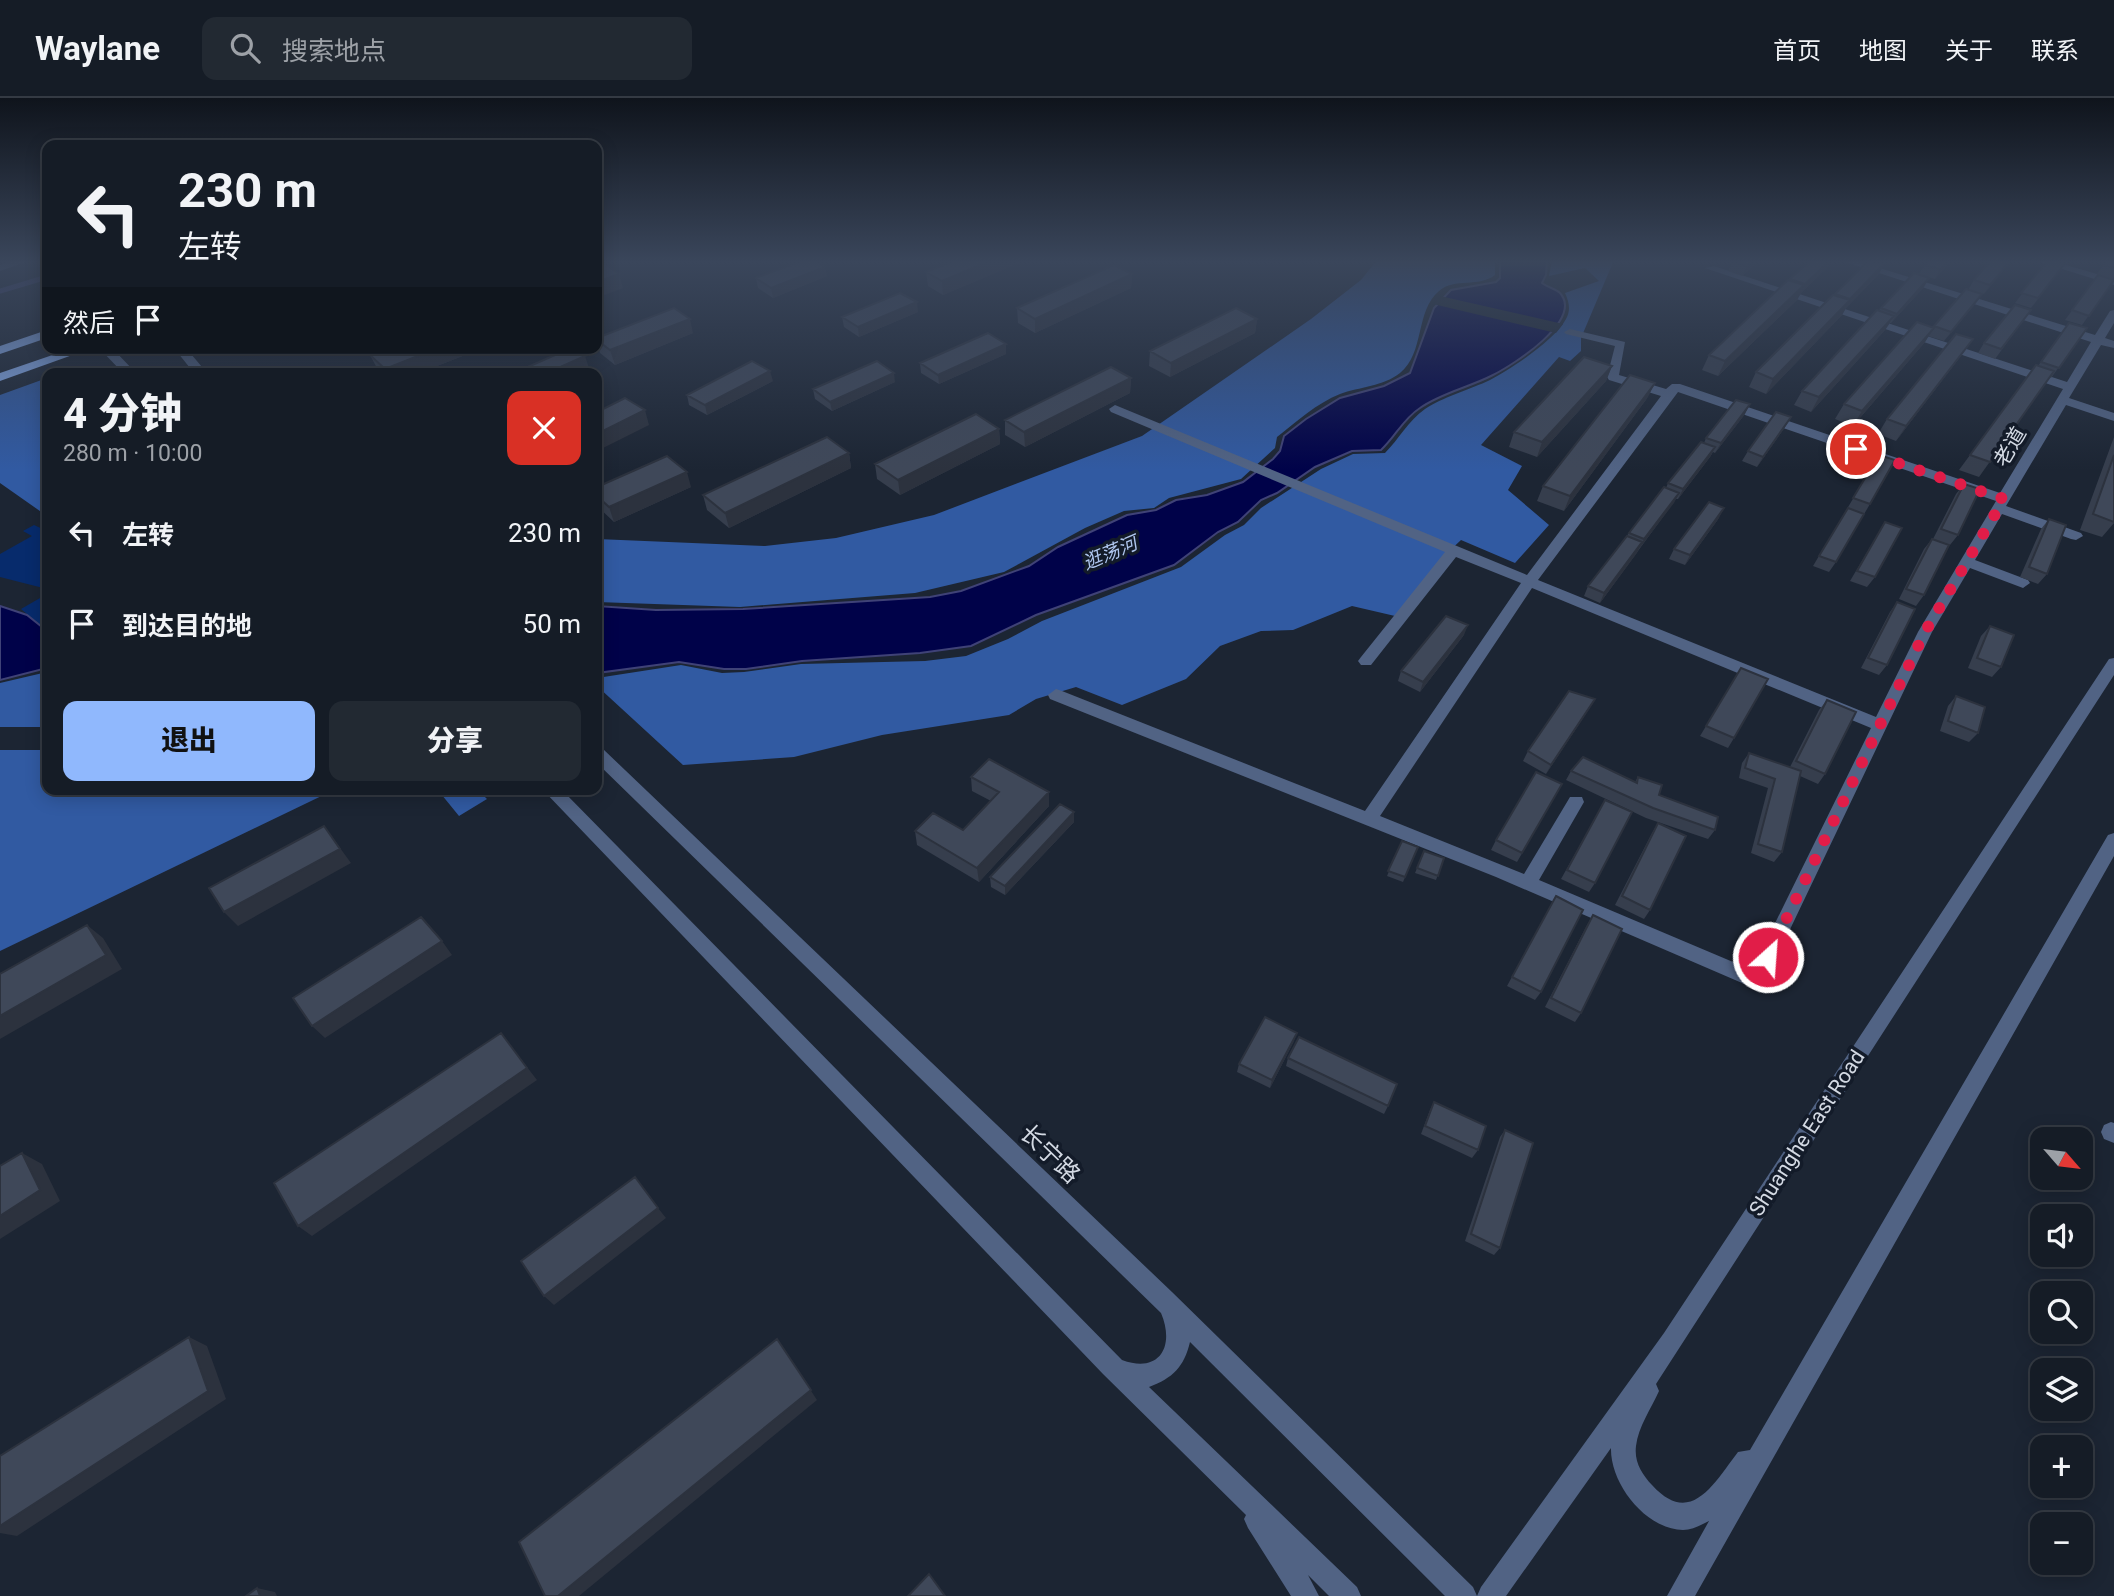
<!DOCTYPE html>
<html lang="zh">
<head>
<meta charset="utf-8">
<style>
	body { margin:0; font-family:Roboto,"Noto Sans SC",sans-serif; background:#222932; color:#f1f3f6; height:100vh; display:flex; flex-direction:column; font-size:26px; white-space:nowrap }
	* { box-sizing:border-box; margin:0 }
	p { font-size:23px; color:#9da1a7 }
	.icon { flex:none; width:38px; height:38px; fill:none; stroke:currentColor; stroke-width:2; stroke-linecap:round; stroke-linejoin:round }
	.map { position:relative; flex:1; overflow:hidden }
	.drawer { position:absolute; left:42px; top:270px; width:560px; height:427px; display:flex; flex-direction:column; background:#151c26; border-radius:14px; box-shadow:0 4px 18px #0003,0 0 0 2px #343a43 }
	.drawer>* { flex:none }
	.banner { position:absolute; left:42px; top:42px; width:560px; height:214px; border-radius:14px; box-shadow:0 4px 18px #0003,0 0 0 2px #343a43; background:#151c26; color:#f1f3f6; overflow:hidden }
	.needle { width:46px; rotate:118deg }
	.buttons { position:absolute; left:2030px; top:1029px; display:grid; gap:14px }
	.buttons a { display:grid; place-items:center; width:63px; height:63px; border-radius:14px; background:#151c26; box-shadow:0 4px 18px #0003,0 0 0 2px #343a43; font-size:35px }
	.pin { position:absolute; display:grid; place-items:center; width:60px; height:60px; color:#fff; margin:-30px; border:4px solid #fff; border-radius:50%; box-shadow:0 2px 7px #0007 }
	.me { position:absolute; width:77px; margin:-38px; rotate:26deg; stroke-linejoin:round; filter:drop-shadow(0 0 5px #0008) }
	.turn { display:flex; align-items:center; gap:24px; height:147px; padding:0 21px; font-size:32px }
	.turn .icon { width:91px; height:91px; stroke-width:2.5 }
	.turn b { display:block; font-size:49px; line-height:60px }
	.then { display:flex; align-items:center; height:66px; padding:0 21px; background:#0003; gap:14px; font-size:26px }
	.round { display:grid; place-items:center; flex:none; width:74px; height:74px; border-radius:14px; background:#222932 }
	.summary { display:flex; align-items:center; justify-content:space-between; height:119px; padding:0 21px }
	h1 { font-size:42px; font-weight:800; line-height:52px }
	.button { display:flex; gap:14px; margin-top:auto; padding:14px 21px }
	.button a { flex:1; height:80px; border-radius:14px; background:#90b8fd; color:#111; font-size:28px; font-weight:800; line-height:80px; text-align:center }
	.button a+a { background:#222932; color:#f1f3f6 }
	ul { padding:0; list-style:none }
	li { display:flex; align-items:center; gap:21px; height:91px; padding:0 21px }
	li div { flex:1 }
	li b { display:block; font-size:26px }
	li em { font-style:normal }
	header { display:flex; align-items:center; gap:42px; box-sizing:border-box; height:98px; padding:0 35px; background:#151c26; border-bottom:2px solid #343a43 }
	header strong { font-size:33px }
	nav { display:flex; gap:38px; margin-inline-start:auto; font-size:24px }
	.search { width:490px; height:63px; background:#222932; display:flex; align-items:center; gap:18px; box-sizing:border-box; padding:0 24px; border-radius:14px; color:#9da1a7; font-size:26px }
	.map>svg:first-child { display:block }
	.green { fill:#072b6c }
	.forest { fill:#315aa2 }
	.water { fill:#000249; stroke:#3f4277; stroke-width:2 }
	.pier { fill:#1c2533 }
	.lines { fill:none; stroke-linecap:round; stroke-linejoin:round }
	.stream { stroke:#3f4277; stroke-width:5 }
	.minor { fill:#516384; fill-rule:evenodd }
	.tertiary { fill:#516384; fill-rule:evenodd }
	.trunk { fill:#88aef0; fill-rule:evenodd }
	.wall { fill:#363e4d }
	.shaded-wall { fill:#2c323e }
	.building { fill:#3f4859; stroke:#2c323e; stroke-width:2 }
	.route { stroke:#e11d48; stroke-width:12; stroke-dasharray:0 21.6 }
	.labels { text-anchor:middle; dominant-baseline:central; stroke-width:7; stroke-linejoin:round; paint-order:stroke }
	.far-water-label { font-size:19px; font-style:italic; fill:#afc6ef; stroke:#131b29 }
	.street-label { font-size:21px; fill:#d3d9e3; stroke:#131b29 }
	.near-street-label { font-size:24px; fill:#d3d9e3; stroke:#131b29 }
</style>
</head>
<body>
<header>
<strong>Waylane</strong>
<div class="search"><svg class="icon" aria-label="search" viewBox="0 0 24 24"><circle cx="10" cy="10" r="6"/><path d="M15 15l6 6"/></svg>搜索地点</div>
<nav><a>首页</a><a>地图</a><a>关于</a><a>联系</a></nav>
</header>
<div class="map">
<svg width="2114" height="1498" viewBox="0 0 2114 1498">
	<rect width="100%" height="100%" fill="#1c2533"/>
	<path class="green" d="M34,427L47,433V491L0,479V456L32,438L23,433Z
		M47,496V533L21,511Z"/>
	<path class="forest" d="M1377,162H1495V177C1478,190 1455,179 1439,193C1415,213 1425,255 1400,275C1384,288 1359,289 1340,296C1317,305 1296,324 1277,339L1275,350L1241,381L1169,400L1154,410L1124,413L1085,430L1004,474L915,495L740,509L597,504V441L765,448L836,440L934,417L1142,338L1311,221L1361,182Z
		M1552,162H1614L1581,240V253L1570,263L1559,259L1481,347L1522,368L1508,392L1549,427L1515,465L1461,442L1444,458L1395,518L1352,508L1293,532L1261,533L1220,548L1186,581L1122,607L1076,589L1036,601L1009,617L882,637L794,659L683,667L597,588V580L681,567L722,575L744,574L801,566L925,563L966,558L1008,541L1042,523L1181,469L1225,437L1244,427L1261,410L1321,371L1353,356L1385,355C1399,341 1408,323 1425,311C1441,300 1471,291 1490,282C1511,271 1555,242 1566,221C1571,212 1569,204 1565,195L1599,183L1585,170L1549,178Z
		M47,280V418L0,385V297Z
		M47,574V629H0V585Z
		M0,652H47V691H336L0,853Z
		M437,691H477L487,701L459,718Z"/>
	<path class="water" d="M1500,162H1547L1546,177L1542,185C1547,189 1556,191 1560,195C1584,222 1513,267 1493,277C1470,289 1441,295 1420,310C1403,321 1396,338 1381,352L1352,353L1315,369L1277,395L1261,402L1238,424L1218,434L1174,467L1036,517L971,548L920,555L802,563L746,571H724L679,564L597,575V508L656,512L743,511L930,499L961,493L1029,468L1058,449L1127,417L1156,412L1176,402L1207,397L1243,384L1273,361L1280,353L1284,338L1306,321L1340,300L1384,288L1410,275L1434,210L1451,192L1496,184L1500,180Z
		M0,508L27,517L47,533V570L0,582Z"/>
	<path class="pier" d="M1440,198L1563,226L1556,235L1433,206Z"/>
	<g class="lines">
		<path class="stream" d="M0,193L47,179"/>
		<path class="minor" d="M16,162H31L0,173V167Z
			M1839,162H1854L2095,237L2110,213L2114,212V225L2105,240L2114,243V250L2101,247L2069,300L2114,315V323L2066,307L2006,408L2081,435L2083,438L2076,442L2071,441L2002,416L1975,462L2028,482L2030,485L2023,490L1970,470L1932,534L1763,888L1756,890L1749,888L1496,779L1050,601L1048,597L1056,591L1062,593L1365,713L1521,485L1456,459L1371,567H1361L1358,563L1361,559L1445,454L1111,314L1109,311L1115,307L1527,477L1661,298L1609,282L1607,279L1615,248L1566,236L1564,234L1570,231L1625,244L1619,277L1666,291L1672,286H1680L2000,395L2063,291L1705,170L1714,168L2067,284L2091,244ZM1678,294L1996,403L1918,534L1876,619L1538,482ZM1532,490L1871,630L1752,872L1539,782L1584,704L1582,699H1570L1524,776L1380,718Z
			M2033,162H2049L2114,181V187Z
			M2111,1024L2114,1025V1045L2104,1041L2101,1034L2104,1027Z"/>
		<path class="tertiary" d="M99,250H112L136,275H123Z
			M174,250H186L207,275H194Z
			M2114,560V577L1656,1286L1659,1293C1651,1311 1638,1329 1636,1348C1634,1364 1642,1376 1652,1387C1691,1430 1714,1385 1738,1354L1750,1352L2108,737L2114,735V758L1695,1498H1667L1709,1423C1701,1427 1692,1432 1683,1432C1645,1431 1610,1385 1611,1350L1506,1498H1445L1190,1244C1184,1269 1173,1280 1149,1289L1357,1489L1361,1498H1329L1308,1477L1319,1498H1291L1248,1430L1244,1421L1246,1417L1103,1276L542,691H561L1122,1262C1160,1276 1175,1248 1161,1215L597,665V649L603,651L1172,1194L1473,1489L1477,1498L1481,1489L1664,1235L2109,561Z"/>
		<path class="trunk" d="M47,232V240L0,256V248Z
			M73,250H92L0,283V275Z"/>
	</g>
	<path class="wall" d="M956,162H1026L943,197L928,188L926,174Z
		M1735,162H1760L1742,178L1728,173L1733,164Z
		M1835,162L1801,195L1797,202L1718,278L1702,272L1709,257L1790,181Z
		M1869,162L1884,166L1879,176L1846,210L1842,217L1766,296L1749,289L1756,274Z
		M1952,162L1935,181L1919,176L1925,167Z
		M1991,162H2012L1984,196L1968,192L1974,182Z
		M2048,162H2068L2031,210L2015,205Z
		M2107,162H2114V179L2113,181L2097,176Z
		M1132,176L1131,190L1035,235L1018,225L1017,210Z
		M2098,177L2114,182L2082,227L2065,222Z
		M827,178L773,200L758,190L756,180Z
		M1924,189L1891,225H1890L1885,232L1811,314L1794,307L1802,293L1881,210Z
		M1966,191L1982,196L1975,206L1944,243L1928,238L1925,244L1853,328L1835,321L1844,306L1934,229Z
		M2031,212L1995,261L1978,255L1984,245Z
		M918,214L859,239L844,229L842,219Z
		M1257,221L1255,235L1170,279L1149,268L1150,253Z
		M2069,225L2087,230L2051,280L2050,279L1979,379L1959,372L2036,267L2038,268Z
		M693,235L615,267L600,255L597,245V240Z
		M389,250H483L419,275H381L378,272L370,257Z
		M1963,255L1896,343L1878,336L1887,321Z
		M1006,256L939,286L921,275L920,265Z
		M1612,268L1606,283L1537,359L1509,349L1514,334Z
		M1131,280L1130,295L1025,349L1005,337V322Z
		M773,283L707,317L689,307L687,297Z
		M895,284L832,313L815,301L813,291Z
		M1648,299L1564,413L1537,403L1543,388Z
		M1745,316L1715,355L1713,354L1710,359L1678,401H1676L1600,505L1584,498L1588,488L1629,435L1666,390L1668,385L1704,345L1706,340Z
		M1785,329L1757,369L1742,363L1748,353Z
		M999,331L1000,346L900,397L877,381L875,366Z
		M2114,339V425L2102,439L2080,432Z
		M849,355L851,370L729,430L707,412L703,397Z
		M1879,357L1870,406L1836,464L1829,474L1813,468Z
		M1964,386L1958,437L1950,447H1949L1924,497L1916,508L1899,501L1924,451L1932,441H1933L1956,396Z
		M597,389H691L614,424L597,408Z
		M1719,420L1685,467L1669,461L1674,451Z
		M2049,421L2047,476L2038,486L2020,479L2041,431Z
		M1885,424L1875,479L1867,489L1850,483Z
		M1897,504L1887,567L1879,577L1861,570L1890,514Z
		M1990,528L2001,569L1992,579L1968,570L1981,538Z
		M1464,537L1420,594L1398,583L1401,573Z
		M1741,570L1734,640L1728,650L1700,638Z
		M1956,598L1978,635L1969,644L1940,633L1948,608Z
		M1595,601L1589,611L1546,676L1523,663L1528,653Z
		M1827,602L1825,676L1818,686L1800,678L1782,754L1774,764L1751,755L1768,690L1739,680L1742,665L1749,655L1790,669L1819,612Z
		M1571,673L1635,684L1638,679L1659,697L1715,732L1708,741L1646,720L1566,682Z
		M971,679L1049,694V708L979,784L917,747L915,733L963,732L991,703L972,693Z
		M1562,686L1517,764L1491,752L1496,742Z
		M1605,702L1595,785L1589,794L1561,781Z
		M1074,714V724L1005,797L991,789L990,779Z
		M1658,725L1650,812L1644,821L1615,807L1652,735Z
		M1402,743L1418,749L1403,784L1387,778Z
		M1424,753L1444,760L1436,782L1415,775Z
		M1556,798L1541,894L1535,902L1507,888Z
		M1593,817L1581,915L1575,924L1545,909L1587,827Z
		M1294,943L1270,990L1237,974L1239,966Z
		M1288,960L1388,1008L1384,1016L1286,968Z
		M1434,1004L1478,1052L1472,1060L1421,1036L1430,1012Z
		M1505,1032L1500,1150L1494,1157L1465,1143L1500,1039Z"/>
	<path class="shaded-wall" d="M992,162H1026L943,197L942,183Z
		M1754,162H1760L1742,178L1747,168Z
		M1830,162H1835L1801,195L1797,202L1718,278L1725,263Z
		M1949,162H1952L1935,181L1940,171Z
		M2011,162H2012L1984,196L1990,187Z
		M1884,166L1879,176L1846,210L1842,217L1766,296L1773,281Z
		M825,169L827,178L773,200L771,190Z
		M619,176L623,190L597,200V184Z
		M1132,176L1131,190L1035,235V221Z
		M1929,180L1924,189L1891,225L1897,216Z
		M1982,196L1975,206L1944,243L1951,234Z
		M917,204L918,214L859,239L858,229Z
		M1894,218L1885,232L1811,314L1819,299Z
		M690,221L693,235L615,267L610,252Z
		M1257,221L1255,235L1170,279L1171,265Z
		M1934,230L1925,244L1853,328L1862,313Z
		M1973,241L1963,255L1896,343L1906,328Z
		M1006,246V256L939,286L938,277Z
		M438,250H483L419,275H387L385,271Z
		M585,258L590,273L586,275H547Z
		M1612,268L1606,283L1537,359L1542,344Z
		M770,273L773,283L707,317L705,307Z
		M894,275L895,284L832,313L830,304Z
		M1131,280L1130,295L1025,349L1024,334Z
		M1655,285L1648,299L1564,413L1570,398Z
		M1750,306L1745,316L1715,355L1721,345Z
		M645,312L649,327L597,353V336Z
		M1791,319L1785,329L1757,369L1763,359Z
		M999,331L1000,346L900,397L898,382Z
		M1715,349L1710,359L1678,401L1683,391Z
		M849,355L851,370L729,430L725,415Z
		M687,374L691,389L614,424L609,409Z
		M1679,395L1674,405L1639,451L1644,441Z
		M1724,410L1719,420L1685,467L1690,457Z
		M1642,444L1637,455L1600,505L1604,495Z
		M1468,527L1464,537L1420,594L1423,584Z
		M1595,601L1589,611L1546,676L1551,667Z
		M1049,694V708L979,784L977,770Z
		M1074,714V724L1005,797V788Z
		M324,728L351,765L238,828L224,814Z
		M87,827L103,840L122,871L0,941V918Z
		M442,843L452,857L325,940L312,928Z
		M501,935L537,982L312,1138L298,1128Z
		M1297,935L1294,943L1270,990L1272,982Z
		M22,1055L42,1066L60,1103L0,1141V1118Z
		M658,1110L666,1120L554,1207L544,1198Z
		M189,1239L207,1248L226,1301L17,1438L0,1435V1428Z
		M777,1241L817,1302L579,1498H558Z
		M257,1490L275,1494L277,1498H260Z"/>
	<path class="building" d="M804,162H814L825,169L771,190L756,180Z
		M956,162H992L942,183L926,174Z
		M1735,162H1754L1747,168L1733,164Z
		M1811,162H1830L1805,186L1790,181Z
		M1869,162L1884,166L1850,201L1835,196Z
		M1930,162H1949L1940,171L1925,167Z
		M1991,162H2011L1990,187L1974,182Z
		M2048,162H2052L2065,165L2038,200L2021,195Z
		M2107,162H2114V170L2104,167Z
		M604,165L619,176L597,184V168Z
		M1114,167L1132,176L1035,221L1017,210Z
		M1914,175L1929,180L1897,216L1881,210Z
		M2098,177L2114,182L2089,218L2072,212Z
		M1788,182L1804,187L1725,263L1709,257Z
		M1966,191L1982,196L1951,234L1934,228Z
		M900,195L917,204L858,229L842,219Z
		M1833,197L1850,202L1773,281L1756,274Z
		M2015,207L2031,212L2001,251L1984,245Z
		M674,210L690,221L610,252L597,242V240Z
		M1236,210L1257,221L1171,265L1150,253Z
		M1877,212L1894,218L1819,299L1802,293Z
		M1917,224L1934,230L1862,313L1844,306Z
		M2069,225L2087,230L2059,270L2041,264Z
		M988,235L1006,246L938,277L920,265Z
		M1956,236L1973,241L1906,328L1887,321Z
		M389,250H438L385,271L370,257Z
		M571,250L585,258L547,275H514Z
		M1584,259L1612,268L1542,344L1514,334Z
		M752,263L770,273L705,307L687,297Z
		M877,263L894,275L830,304L813,291Z
		M2036,267L2054,273L1990,364L1970,357Z
		M1111,269L1131,280L1024,334L1005,322Z
		M1630,277L1655,285L1570,398L1543,388Z
		M625,300L645,312L597,336V314Z
		M1736,302L1750,306L1721,345L1706,340Z
		M1776,314L1791,319L1763,359L1748,353Z
		M976,316L999,331L898,382L875,366Z
		M827,339L849,355L725,415L703,397Z
		M1701,344L1715,349L1683,391L1668,385Z
		M1879,357L1895,362L1870,406L1853,400Z
		M2114,357V424L2093,416Z
		M667,358L687,374L609,409L597,398V389Z
		M1964,386L1980,391L1958,437L1941,431Z
		M1664,389L1679,395L1644,441L1629,435Z
		M1709,404L1724,410L1690,457L1674,451Z
		M1848,410L1864,416L1836,464L1819,458Z
		M2049,421L2066,427L2047,476L2029,469Z
		M1885,424L1902,430L1875,479L1857,473Z
		M1627,438L1642,444L1604,495L1588,488Z
		M1932,441L1949,447L1924,497L1906,491Z
		M1897,504L1915,511L1887,567L1868,560Z
		M1446,518L1468,527L1423,584L1401,573Z
		M1990,528L2014,537L2001,569L1977,560Z
		M1741,570L1768,581L1734,640L1706,628Z
		M1569,593L1595,601L1551,667L1528,653Z
		M1956,598L1985,609L1978,635L1948,623Z
		M1827,602L1856,614L1825,676L1796,663Z
		M1749,655L1801,673L1782,754L1758,746L1775,681L1745,670Z
		M1583,659L1637,685L1638,679L1662,687L1659,697L1718,719L1715,732L1653,710L1571,673Z
		M989,661L1049,694L977,770L915,733L933,715L963,732L999,694L971,679Z
		M1536,674L1562,686L1522,755L1496,742Z
		M1605,702L1632,714L1595,785L1567,772Z
		M1060,706L1074,714L1005,788L990,779Z
		M1658,725L1686,738L1650,812L1622,798Z
		M324,728L340,751L224,814L209,790Z
		M1402,743L1418,749L1405,779L1388,773Z
		M1424,753L1444,760L1438,778L1417,770Z
		M1556,798L1583,812L1541,894L1512,879Z
		M1593,817L1622,831L1581,915L1551,900Z
		M421,819L442,843L312,928L293,900Z
		M87,827L106,857L0,918V876Z
		M1265,919L1297,935L1272,982L1239,966Z
		M501,935L527,970L298,1128L274,1085Z
		M1299,939L1397,986L1388,1008L1288,960Z
		M1434,1004L1486,1028L1478,1052L1425,1028Z
		M1505,1032L1533,1045L1500,1150L1471,1136Z
		M22,1055L40,1092L0,1118V1068Z
		M635,1079L658,1110L544,1198L521,1163Z
		M189,1239L208,1293L0,1428V1358Z
		M777,1241L811,1292L558,1498H545L519,1444Z
		M929,1476L945,1498H908Z
		M257,1490L260,1498H246Z"/>
	<linearGradient id="sky" x2="0" y2="1"><stop stop-color="#0f141c"/><stop offset="0.44" stop-color="#3a465b"/><stop offset="1" stop-color="#3a465b" stop-opacity="0"/></linearGradient>
	<rect width="2114" height="372" fill="url(#sky)"/>
	<g class="lines">
		<path class="route" d="M1768,859L1925,534L2004,401L1856,351"/>
	</g>
	<g class="labels">
		<g class="far-water-label">
			<text transform="translate(1110 455) rotate(-23)">逛荡河</text>
		</g>
		<g class="street-label">
			<text transform="translate(2010 349) rotate(-59)">老道</text>
			<text transform="translate(1807 1035) rotate(-57)">Shuanghe East Road</text>
		</g>
		<g class="near-street-label">
			<text transform="translate(1050 1056) rotate(44)">长宁路</text>
		</g>
	</g>
</svg>
<div class="buttons">
<a><svg class="needle" viewBox="-14 -14 28 28"><path d="M0-13l5 13h-10z" fill="#e53935"/><path d="M0 13l5-13h-10z" fill="#9da1a7"/></svg></a>
<a><svg class="icon" aria-label="sound" viewBox="0 0 24 24"><path d="M4 9h4l5-4v14l-5-4H4zM17 9q2 3 0 6"/></svg></a>
<a><svg class="icon" aria-label="search" viewBox="0 0 24 24"><circle cx="10" cy="10" r="6"/><path d="M15 15l6 6"/></svg></a>
<a><svg class="icon" aria-label="layers" viewBox="0 0 24 24"><path d="M12 4l9 5-9 5-9-5zM3 14l9 5 9-5"/></svg></a>
<a>+</a>
<a>−</a>
</div>
<div class="pin" style="left:1856px;top:351px;background:#d93025"><svg class="icon" aria-label="arrive" viewBox="0 0 24 24"><path d="M6 21V4h12l-3 4 3 4H6"/></svg></div>
<svg class="me" style="left:1768px;top:859px" viewBox="-20 -20 40 40"><circle r="17" fill="#e11d48" stroke="#fff" stroke-width="3"/><path d="M0-11L8 9 0 5-8 9z" fill="#fff"/></svg>
<div class="banner">
<div class="turn"><svg class="icon" aria-label="left" viewBox="0 0 24 24"><path d="M17 20v-9H6M10 6l-5 5 5 5"/></svg><div><b>230 m</b>左转</div></div>
<div class="then">然后<svg class="icon" aria-label="arrive" viewBox="0 0 24 24"><path d="M6 21V4h12l-3 4 3 4H6"/></svg></div>
</div>
<section class="drawer">
<div class="summary"><div><h1>4 分钟</h1><p>280 m · 10:00</p></div><a class="round" style="background:#d93025;color:#fff"><svg class="icon" aria-label="close" viewBox="0 0 24 24"><path d="M6 6l12 12M18 6L6 18"/></svg></a></div>
<ul>
<li><svg class="icon" aria-label="left" viewBox="0 0 24 24"><path d="M17 20v-9H6M10 6l-5 5 5 5"/></svg><div><b>左转</b></div><em>230 m</em></li>
<li><svg class="icon" aria-label="arrive" viewBox="0 0 24 24"><path d="M6 21V4h12l-3 4 3 4H6"/></svg><div><b>到达目的地</b></div><em>50 m</em></li>
</ul>
<div class="button"><a>退出</a><a>分享</a></div>
</section>
</div>
</body>
</html>
